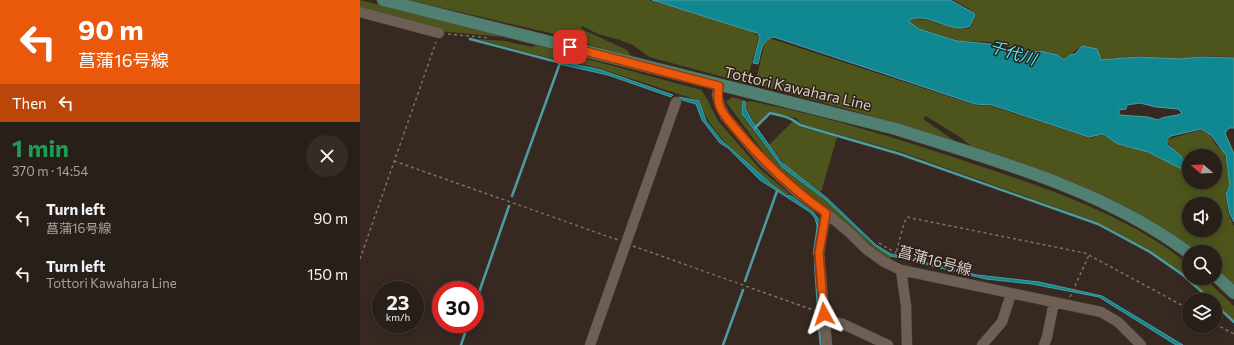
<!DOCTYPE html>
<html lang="en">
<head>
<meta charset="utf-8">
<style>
	body { margin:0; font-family:Commissioner,"Noto Sans JP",sans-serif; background:#352c26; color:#f1f3f6; height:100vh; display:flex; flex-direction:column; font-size:15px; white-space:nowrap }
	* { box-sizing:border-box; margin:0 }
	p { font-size:13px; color:#a5a2a2 }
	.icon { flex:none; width:22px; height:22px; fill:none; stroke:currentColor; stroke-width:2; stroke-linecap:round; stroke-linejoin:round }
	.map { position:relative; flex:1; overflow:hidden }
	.drawer { display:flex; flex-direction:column; background:#291f19; width:360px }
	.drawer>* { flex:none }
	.hud { background:#ea580c; color:#fff; overflow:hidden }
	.needle { width:26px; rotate:289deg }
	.controls { position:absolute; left:822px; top:149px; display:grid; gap:8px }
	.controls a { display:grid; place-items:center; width:40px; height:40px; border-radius:50%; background:#291f19; box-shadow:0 2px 10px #0003,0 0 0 1px #453d38; font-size:20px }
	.speed { position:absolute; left:12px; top:281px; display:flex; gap:8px; font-size:20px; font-weight:700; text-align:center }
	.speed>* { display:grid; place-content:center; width:52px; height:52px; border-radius:50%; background:#291f19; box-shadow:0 2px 10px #0003,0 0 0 1px #453d38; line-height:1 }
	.speed small { font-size:10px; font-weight:400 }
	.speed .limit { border:6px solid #d22; background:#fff; color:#111 }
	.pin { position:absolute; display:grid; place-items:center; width:34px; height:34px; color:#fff; margin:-17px; border-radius:8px; box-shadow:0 2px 6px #0006 }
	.me { position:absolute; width:44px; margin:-22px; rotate:355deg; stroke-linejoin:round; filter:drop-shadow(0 0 3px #0008) }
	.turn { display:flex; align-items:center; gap:14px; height:84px; padding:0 12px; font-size:18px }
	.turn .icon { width:52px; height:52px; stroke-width:2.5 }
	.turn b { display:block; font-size:28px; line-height:34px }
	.then { display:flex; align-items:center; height:38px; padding:0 12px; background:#0003; gap:8px; font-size:15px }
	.round { display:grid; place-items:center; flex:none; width:42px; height:42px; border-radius:21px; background:#352c26 }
	.overview { display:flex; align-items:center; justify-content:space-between; height:68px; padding:0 12px }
	h1 { font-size:24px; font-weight:700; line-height:30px; color:#1e9e55 }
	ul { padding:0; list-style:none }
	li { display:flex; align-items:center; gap:12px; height:56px; padding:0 12px }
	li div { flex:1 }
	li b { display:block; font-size:15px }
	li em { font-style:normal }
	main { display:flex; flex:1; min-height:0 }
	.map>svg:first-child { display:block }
	.green { fill:#4d551c; fill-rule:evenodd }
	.water { fill:#0f8891; stroke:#4b9da2; fill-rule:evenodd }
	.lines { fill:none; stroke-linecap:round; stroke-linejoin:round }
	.stream { stroke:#4b9da2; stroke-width:2.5 }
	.minor-casing { stroke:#524740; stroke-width:11 }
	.major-casing { stroke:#524740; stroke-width:13 }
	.path { stroke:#7d716a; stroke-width:1.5; stroke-dasharray:3 3; stroke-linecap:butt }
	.minor { stroke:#6e5f55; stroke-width:10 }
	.major { stroke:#508072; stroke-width:12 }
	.route-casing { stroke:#983908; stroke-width:10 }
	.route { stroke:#ea580c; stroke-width:7 }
	.labels { text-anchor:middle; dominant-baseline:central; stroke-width:3; stroke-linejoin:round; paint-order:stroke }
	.street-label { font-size:15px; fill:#d8cfca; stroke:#2c1f17 }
	.water-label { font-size:16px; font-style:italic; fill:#4fe5f2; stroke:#2c1f17 }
</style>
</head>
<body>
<main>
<section class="drawer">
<div class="hud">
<div class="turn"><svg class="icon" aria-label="left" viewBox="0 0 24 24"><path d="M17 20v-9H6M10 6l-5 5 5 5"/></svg><div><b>90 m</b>菖蒲16号線</div></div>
<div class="then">Then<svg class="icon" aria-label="left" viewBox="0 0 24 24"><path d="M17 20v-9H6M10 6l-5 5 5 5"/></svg></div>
</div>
<div class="overview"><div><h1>1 min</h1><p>370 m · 14:54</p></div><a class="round"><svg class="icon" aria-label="close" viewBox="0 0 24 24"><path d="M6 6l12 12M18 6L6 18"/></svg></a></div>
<ul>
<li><svg class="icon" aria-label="left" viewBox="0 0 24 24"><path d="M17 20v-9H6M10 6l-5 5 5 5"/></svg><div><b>Turn left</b><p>菖蒲16号線</p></div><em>90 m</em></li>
<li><svg class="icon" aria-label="left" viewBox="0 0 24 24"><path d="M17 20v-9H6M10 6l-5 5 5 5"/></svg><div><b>Turn left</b><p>Tottori Kawahara Line</p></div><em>150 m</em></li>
</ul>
</section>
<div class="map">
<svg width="874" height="345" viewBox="0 0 874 345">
	<rect width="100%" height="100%" fill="#372921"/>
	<path class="green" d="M0,0L132,33L143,37L78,31L0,11Z
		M49,0H289L391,31L399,37L386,83L289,57L273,45L260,40L238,34L222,26L221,28L226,31L267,50L272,57L190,33Z
		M593,0H874V57L840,56L820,59L778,56L741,60L737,49L721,46C715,51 711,55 704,59L698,54L681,50L666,52L630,42L600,41L558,28L549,22L550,20C569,14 595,35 611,27L616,14L610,9Z
		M116,39L145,41L173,47L176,45L341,90C349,100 352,111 359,122L400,169L430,194H426C398,174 347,134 340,101L238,68L199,59L197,60Z
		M408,39H412L615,105L631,106L730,138L743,135L761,146L782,150L829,172V182H855V156H829V167L823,158L808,143V139L841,130L850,135L856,145L864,151L870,185L865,192L869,215L874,226V286L855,268V252H835L821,242L616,150L600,137L566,116L563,119L595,141L501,113L395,84L405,42ZM829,204H855V230H829Z
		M372,97L383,100L381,112L384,118L421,167L465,199L515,247L532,256L530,260L513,250L470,210L436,186L411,162L366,102Z
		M390,101C462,115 533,137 602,160C679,186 767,213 829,265V278H844L874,306V320L855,302V300H853L812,266L790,251L737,222L541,152L441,124L436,118L409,112L396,126L386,108L387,102Z
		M433,121L440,127L477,137L461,192L426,166L409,145Z"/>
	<path class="water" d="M292,0H590L614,13L615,15L610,26C591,35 569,11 549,20V22L559,29L597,41L630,44L661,53L681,51L698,55L704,60L710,55L715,54L722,46L737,49L741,60L778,57L820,59L840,57L874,58V128H869L865,133L874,154V222L870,214L868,204L866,193L870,186L866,155L851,135L841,129L811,136L807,139V144L820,155L829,168L828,172L788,152L758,144L743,134L729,137L632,105L615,104L414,37C401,39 401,53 398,64L393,63L400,37L397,33ZM780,103L796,107L818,109L822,113C816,117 806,115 798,120L788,117L759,115V110L766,109L767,105Z
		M200,61L241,70L313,95L311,97L248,75L199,64L198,63Z
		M319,97L339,101L346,121L361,140L411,184L426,195L431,196L453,212L458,218V229L455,218L450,212L400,180L368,148L360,143L342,120L336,104L319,99Z
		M383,101L386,102L385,108L392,121L421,162L467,198L516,245L531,254L617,275L679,282L742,296L823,345H816L739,297L672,284L626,279L531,256L515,246L465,199L422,167L383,115L382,112Z"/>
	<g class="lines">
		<path class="stream" d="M110,39L201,63
			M395,128L410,113C420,115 431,117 440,125L540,154L738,224L790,252L823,275L851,300
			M152,196L200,63
			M454,254L458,226
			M455,261L458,307
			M385,281L417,191
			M115,304L149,206
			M855,304L874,322
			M458,317L461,345
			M101,345L108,324
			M363,345L383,290"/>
		<g class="minor-casing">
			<path id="minor" d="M0,12L79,33
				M359,86L357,95L360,106L365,116L402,160L439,194L466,213L490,233L506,249L524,262L541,270L741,312L758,322L781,345
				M466,213L459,253L467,345
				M541,270L546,306L547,345
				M465,320L483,324L528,345
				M230,345L316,102
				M622,345L642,322L651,294
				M684,345L687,337L694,302"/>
		</g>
		<g class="major-casing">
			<path id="major" d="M23,0L536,129C636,161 743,189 829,253
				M855,275L874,293"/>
		</g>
		<path class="path" d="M88,34L130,38
			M34,161L258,240
			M519,243L536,253
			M273,246L456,311
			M535,257L544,223L547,217L551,218L725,253L829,309
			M0,259L76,42
			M710,297L729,255
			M855,324L874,334"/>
		<use href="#minor" class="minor"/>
		<use href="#major" class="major"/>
	</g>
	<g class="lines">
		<g class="route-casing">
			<path id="route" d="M210,47L359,86C358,93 357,100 360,107C364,117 373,125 380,134C406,164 433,190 466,213L459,253L464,314"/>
		</g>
		<use href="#route" class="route"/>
	</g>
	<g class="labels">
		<g class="street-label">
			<text transform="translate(438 88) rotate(13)">Tottori Kawahara Line</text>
			<text transform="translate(575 260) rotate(15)">菖蒲16号線</text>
		</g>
		<g class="water-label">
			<text transform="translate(653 52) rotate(17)">千代川</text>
		</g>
	</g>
</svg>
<div class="controls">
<a><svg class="needle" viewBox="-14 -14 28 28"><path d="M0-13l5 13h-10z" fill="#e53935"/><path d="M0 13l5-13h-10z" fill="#a5a2a2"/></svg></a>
<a><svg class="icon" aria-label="sound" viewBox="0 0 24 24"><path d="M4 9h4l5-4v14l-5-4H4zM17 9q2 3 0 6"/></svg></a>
<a><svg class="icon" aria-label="search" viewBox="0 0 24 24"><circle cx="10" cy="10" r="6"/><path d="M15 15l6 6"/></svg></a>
<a><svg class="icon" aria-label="layers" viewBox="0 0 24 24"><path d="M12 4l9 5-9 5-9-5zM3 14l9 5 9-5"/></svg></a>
</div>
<div class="speed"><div>23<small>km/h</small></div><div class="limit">30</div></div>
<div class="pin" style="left:210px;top:47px;background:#d93025"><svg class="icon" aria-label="arrive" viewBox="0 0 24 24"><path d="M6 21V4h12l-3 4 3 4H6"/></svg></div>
<svg class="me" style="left:464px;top:314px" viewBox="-20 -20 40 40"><path d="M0-17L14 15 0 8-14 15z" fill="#ea580c" stroke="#fff" stroke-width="4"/></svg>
</div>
</main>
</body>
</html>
